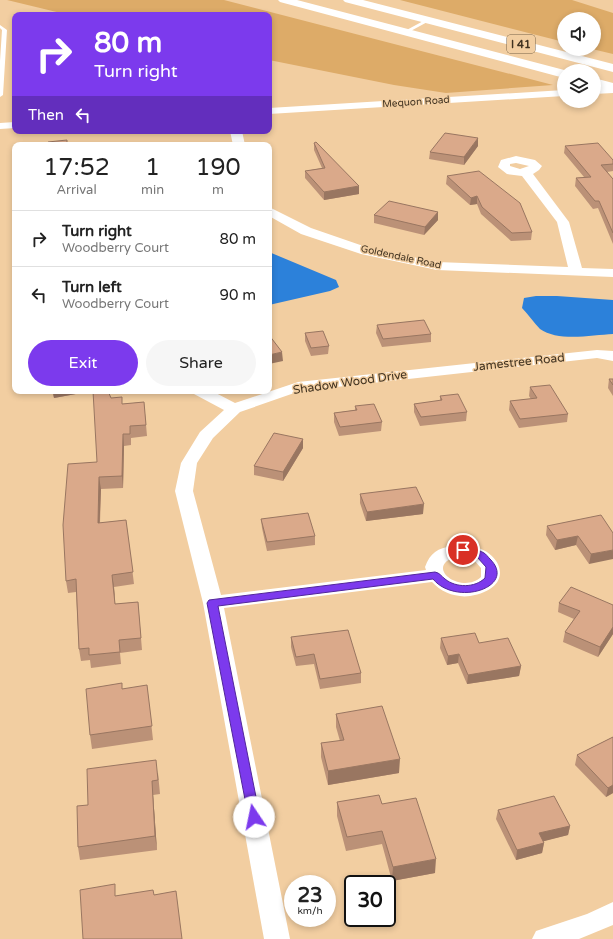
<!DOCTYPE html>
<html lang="en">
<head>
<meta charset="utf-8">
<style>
	body { margin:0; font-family:"Varela Round",sans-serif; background:#f6f6f6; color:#222; height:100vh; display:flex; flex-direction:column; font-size:15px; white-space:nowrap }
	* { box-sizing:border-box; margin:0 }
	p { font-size:13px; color:#767676 }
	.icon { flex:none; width:22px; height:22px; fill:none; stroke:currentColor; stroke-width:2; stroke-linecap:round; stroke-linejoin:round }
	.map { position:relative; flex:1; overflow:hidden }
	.sheet { position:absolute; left:12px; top:142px; width:260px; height:252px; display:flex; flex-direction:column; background:#fff; border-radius:8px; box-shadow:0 2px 6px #0003 }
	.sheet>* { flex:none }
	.hud { position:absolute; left:12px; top:12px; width:260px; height:122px; border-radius:8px; box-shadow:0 2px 6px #0003; background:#7c3aed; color:#fff; overflow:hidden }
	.tools { position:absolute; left:557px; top:12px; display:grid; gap:8px }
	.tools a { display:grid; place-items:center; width:44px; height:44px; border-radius:50%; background:#fff; box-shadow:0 2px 6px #0003; font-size:20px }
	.speed { position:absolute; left:284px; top:875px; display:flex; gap:8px; font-size:20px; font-weight:700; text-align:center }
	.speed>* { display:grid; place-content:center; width:52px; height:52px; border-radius:50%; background:#fff; box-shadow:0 2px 6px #0003; line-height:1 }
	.speed small { font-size:10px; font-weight:400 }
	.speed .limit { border:2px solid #111; border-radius:6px; background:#fff; color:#111 }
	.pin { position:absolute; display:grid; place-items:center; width:34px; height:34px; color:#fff; margin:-17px; border:2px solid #fff; border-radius:50%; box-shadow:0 1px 4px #0007 }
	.me { position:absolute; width:44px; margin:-22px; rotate:349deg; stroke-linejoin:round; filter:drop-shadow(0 0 3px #0008) }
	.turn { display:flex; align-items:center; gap:14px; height:84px; padding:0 16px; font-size:18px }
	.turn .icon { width:52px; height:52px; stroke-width:2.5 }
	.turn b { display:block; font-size:28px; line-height:34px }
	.then { display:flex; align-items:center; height:38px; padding:0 16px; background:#0003; gap:8px; font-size:15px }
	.eta { display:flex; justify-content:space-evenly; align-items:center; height:68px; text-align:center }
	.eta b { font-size:24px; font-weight:600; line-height:28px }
	.action { display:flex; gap:8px; margin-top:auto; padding:8px 16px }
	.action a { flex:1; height:46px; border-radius:24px; background:#7c3aed; color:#fff; font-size:16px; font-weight:600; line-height:46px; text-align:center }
	.action a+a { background:#f6f6f6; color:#222 }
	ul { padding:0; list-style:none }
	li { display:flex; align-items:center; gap:12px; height:56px; padding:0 16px; border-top:1px solid #e0e0e0 }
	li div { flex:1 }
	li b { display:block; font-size:15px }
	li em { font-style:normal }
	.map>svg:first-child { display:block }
	.green { fill:#ddab68 }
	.water { fill:#2c81da }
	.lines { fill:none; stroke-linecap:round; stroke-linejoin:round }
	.service { fill:#fff; fill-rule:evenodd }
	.minor { fill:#fff; fill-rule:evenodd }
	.motorway { fill:#fff; fill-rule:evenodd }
	.wall { fill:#bb9177 }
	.shaded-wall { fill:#997661 }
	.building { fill:#daa98a; stroke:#997661 }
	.route { fill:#7c3aed; stroke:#51269a }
	.labels { text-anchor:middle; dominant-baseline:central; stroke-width:3; stroke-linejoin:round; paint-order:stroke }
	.far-street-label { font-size:10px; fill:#403220; stroke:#f2cea1 }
	.shield { fill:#f2cea1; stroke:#756147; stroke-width:1 }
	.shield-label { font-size:11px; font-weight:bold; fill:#403220 }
	.street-label { font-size:12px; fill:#403220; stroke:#f2cea1 }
</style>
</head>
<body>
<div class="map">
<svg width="613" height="939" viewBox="0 0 613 939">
	<rect width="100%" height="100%" fill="#f2cea1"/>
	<path class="green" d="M7,0H224L553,85L446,93L394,85L269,60V15H69Z
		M400,0H572L613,13V54L592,49H594V19H564V42Z"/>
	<path class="water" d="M269,252L336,280L339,287L330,291L269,305Z
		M536,296H557L613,300V334C592,335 558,342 540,329C534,323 528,314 522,308L524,298Z"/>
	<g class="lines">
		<path class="service" d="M427,19L431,20L407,33L403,32Z
			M0,25L7,30L3,95L0,97V61L2,30L0,28Z"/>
		<path class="minor" d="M613,87V93L594,94V88Z
			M564,90V96L269,114V108Z
			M15,122V128L0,129V123Z
			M230,131H242L245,145H233Z
			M516,156L535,160L542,166L539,170L533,174L569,222L582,268L613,269V277L437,270L361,254L301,234L269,216V207L311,228L369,248L437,262L568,267L557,222L522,176L507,174L498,167L501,160ZM516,163L529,166L520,169L510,166V164Z
			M597,350L613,351V361L597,358L300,391L240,412L213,438L197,463L193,491L221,595L426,570L425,567C430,553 438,548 452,546C497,538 524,587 470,596C456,598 441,592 432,582L224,608L290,939H264L203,603L175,491L181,463L200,432L224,410L194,394L192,391H212L235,403L298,382ZM463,556L473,559L481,568V577C465,592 435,575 445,563C449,558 457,557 463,556Z
			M613,902V925L579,939H532L536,931L587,914Z"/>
		<path class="motorway" d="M278,0H297L568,71H564V78L280,2Z
			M343,0H363L613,64V72L345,2Z
			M594,78L613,83V91L594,86Z"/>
	</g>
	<path class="wall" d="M314,143L359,194L324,200L305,178V171L322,168L314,150Z
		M478,146L464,165L429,159L430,152Z
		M565,146L613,160V171L607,172L613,179V244L598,208L593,209L575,186L576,178L584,177L564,153Z
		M447,176L532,232L531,240L511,241L481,214L477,204L470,205L446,184Z
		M438,212V220L424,235L374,223V215Z
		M377,325L431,334V342L382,347L376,333Z
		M305,333L329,346L328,354L311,356L305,341Z
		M609,379H613V396L608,388Z
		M530,387L568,414L567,422L519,428L509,410L510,401L531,399L529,396Z
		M52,391H92L54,398Z
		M440,396L467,412L466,421L420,426L414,412V404L440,401Z
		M111,398L122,404L144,402L147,436L131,438V445L124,446L123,488L101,489L100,523L126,520L134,584L114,587L115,604L138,602L142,650L120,653L121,664L91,668L90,660L81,661L79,649L76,592L68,593L66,581L97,462Z
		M355,406L382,422L381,431L339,436L334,422V413L355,410Z
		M303,439V448L283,481L254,475V466Z
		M360,494L423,514L366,521L360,503Z
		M261,519L315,536V545L267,551L262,528Z
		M547,526L613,533L589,564L576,545L555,550L546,535Z
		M559,603L613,605V634L598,657L563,642L565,632L574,619L558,612Z
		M291,637L361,673V683L320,689L314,664L296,666L291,647Z
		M441,638L479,643L521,666L519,676L467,684L458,663L447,665L440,648Z
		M147,685L153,740L92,749L90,735Z
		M336,714L399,773L328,785L321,757V743L340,741L336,727Z
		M613,737V793L606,797L575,765L577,755Z
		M158,773L160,794L153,795L157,850L80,860L78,847L88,805Z
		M337,802L382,804L435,873L392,881L382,844L346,851L337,816Z
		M498,810L570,826L568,835L543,841L544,843L542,853L516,860L496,819Z"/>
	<path class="shaded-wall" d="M478,138V146L464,165V157Z
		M359,186V194L324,200V192Z
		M477,196V204L470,205L471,198Z
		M438,212V220L424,235L425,227Z
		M282,352L283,361L269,364V355Z
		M53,391H92L54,398Z
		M123,434L124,446L123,488L122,476Z
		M303,439V448L283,481V472Z
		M99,477L101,489L99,535L98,523Z
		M424,504L423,514L366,521L367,512Z
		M578,536L576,545L555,550L557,540Z
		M613,550V559L589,564L591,554Z
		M112,575L114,587L116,616L115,604Z
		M613,627V634L598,657L600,647Z
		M459,654L458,663L447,665L448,656Z
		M521,666L519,676L467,684L468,675Z
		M400,759L399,773L328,785V771Z
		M152,781L153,795L157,850L155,836Z
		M613,785V793L606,797L608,788Z
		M570,826L568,835L537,843L539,833Z
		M544,843L542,853L516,860L517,850Z
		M436,859L435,873L392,881L393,867Z"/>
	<path class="building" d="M445,133L478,138L464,157L430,152Z
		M67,140V145H48V142Z
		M316,142L359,186L324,192L305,171L325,168L314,143Z
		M598,143L613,160V164L601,165L613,179V233L599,201H595L576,178L591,177L565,146Z
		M479,171L520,203L532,232L512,233L482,207L477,196L471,198L447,176Z
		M389,201L438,212L425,227L374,215Z
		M424,320L431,334L383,339L377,325Z
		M323,331L329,346L311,348L305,333Z
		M269,335L282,352L269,355Z
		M609,379H613V385Z
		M550,385L568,414L520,419L510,401L537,398L530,387Z
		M93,391H108L111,398L122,397V404L144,402L146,425L130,426V434H123L122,476L99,477L98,523L126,520L133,572L112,575L115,604L138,602L141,638L119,640L120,652L89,655V648L79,649L76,579L66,581L63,525L68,464L97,462Z
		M458,394L467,412L421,417L414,404L442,400L440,396Z
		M374,404L382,422L340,427L334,413L357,410L355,406Z
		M274,433L303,439L283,472L254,466Z
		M416,487L424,504L367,512L360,494Z
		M308,513L315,536L267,542L261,519Z
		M601,515L613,533V550L591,554L578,536L557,540L547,526Z
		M571,587L613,605V627L600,647L565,632L580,611L559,603Z
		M348,630L361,673L320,679L314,654L296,657L291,637Z
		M475,633L479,643L508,638L521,666L468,675L459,654L448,656L441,638Z
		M122,683V689L147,685L152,726L90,735L86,689Z
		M382,706L400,759L328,771L321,743L344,740L336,714Z
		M613,737V785L608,788L577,755Z
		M156,760L158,780L152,781L155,836L78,847L77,806L88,805L87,769Z
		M379,795L382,804L416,798L436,859L393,867L382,831L347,837L337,802Z
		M554,796L570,826L539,833L544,843L517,850L498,810Z
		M115,884V896L153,890L154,895L176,891L182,939H83L80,890Z"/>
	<path class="route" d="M463,547C469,549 478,549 484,553C486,554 488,557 490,559C518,587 456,607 433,579L218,606L260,817L258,820L254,822L249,820L207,603L209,600L435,572C440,573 441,576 445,579C456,588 475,588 485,578L486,567L477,557L459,553L458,550L459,548Z"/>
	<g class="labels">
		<g class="far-street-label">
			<text transform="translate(416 102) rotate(-4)">Mequon Road</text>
			<text transform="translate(401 257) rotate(12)">Goldendale Road</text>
		</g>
		<rect class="shield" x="507" y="35" width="28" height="18" rx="3"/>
		<g class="shield-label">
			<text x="521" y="44">I 41</text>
		</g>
		<g class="street-label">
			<text transform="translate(519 362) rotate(-6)">Jamestree Road</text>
			<text transform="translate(350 382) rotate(-8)">Shadow Wood Drive</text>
		</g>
	</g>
</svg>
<div class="tools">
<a><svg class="icon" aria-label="sound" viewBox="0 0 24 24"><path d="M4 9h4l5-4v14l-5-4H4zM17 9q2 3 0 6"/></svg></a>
<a><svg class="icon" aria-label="layers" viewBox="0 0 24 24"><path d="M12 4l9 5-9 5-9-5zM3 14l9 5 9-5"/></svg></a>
</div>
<div class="speed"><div>23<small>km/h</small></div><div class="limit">30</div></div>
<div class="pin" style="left:463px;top:550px;background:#d93025"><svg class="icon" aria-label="arrive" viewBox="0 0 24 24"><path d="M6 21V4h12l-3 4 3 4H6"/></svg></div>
<svg class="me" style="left:254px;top:817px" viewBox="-20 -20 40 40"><circle r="19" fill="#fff"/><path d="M0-13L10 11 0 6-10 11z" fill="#7c3aed"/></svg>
<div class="hud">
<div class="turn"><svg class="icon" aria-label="right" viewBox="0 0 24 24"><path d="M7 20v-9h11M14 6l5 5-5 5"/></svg><div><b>80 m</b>Turn right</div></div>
<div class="then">Then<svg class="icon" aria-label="left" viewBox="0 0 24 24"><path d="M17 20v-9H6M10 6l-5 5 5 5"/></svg></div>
</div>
<section class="sheet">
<div class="eta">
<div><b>17:52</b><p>Arrival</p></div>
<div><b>1</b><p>min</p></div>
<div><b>190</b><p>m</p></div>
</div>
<ul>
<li><svg class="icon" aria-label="right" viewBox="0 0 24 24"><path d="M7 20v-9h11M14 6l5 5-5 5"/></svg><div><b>Turn right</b><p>Woodberry Court</p></div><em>80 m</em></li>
<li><svg class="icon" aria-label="left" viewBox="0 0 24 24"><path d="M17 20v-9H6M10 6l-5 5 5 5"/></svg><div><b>Turn left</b><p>Woodberry Court</p></div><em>90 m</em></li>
</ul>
<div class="action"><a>Exit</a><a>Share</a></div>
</section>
</div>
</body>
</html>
